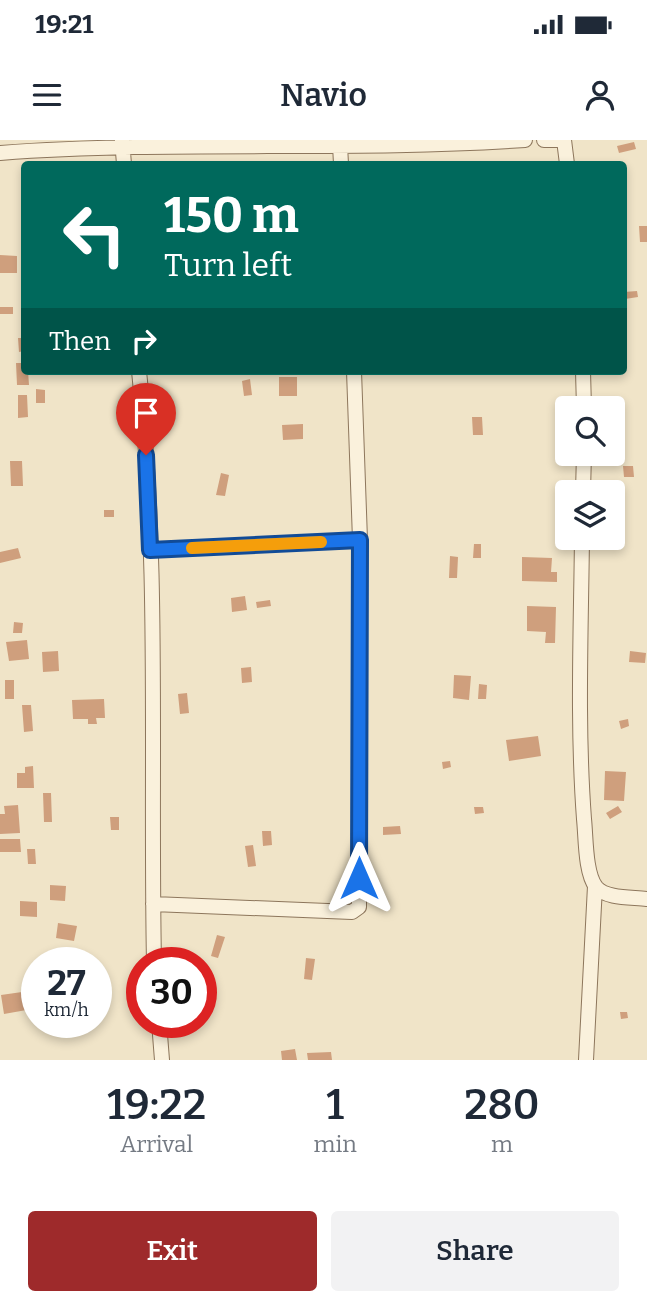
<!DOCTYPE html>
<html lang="en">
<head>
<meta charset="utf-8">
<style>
	body { margin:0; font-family:Bitter,serif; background:#f2f2f3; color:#1f2937; height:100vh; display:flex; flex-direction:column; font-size:26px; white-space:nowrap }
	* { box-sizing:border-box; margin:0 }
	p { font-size:23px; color:#747a83 }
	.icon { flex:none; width:38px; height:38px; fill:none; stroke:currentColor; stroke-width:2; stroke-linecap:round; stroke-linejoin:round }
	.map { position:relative; height:920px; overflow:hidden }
	.panel { display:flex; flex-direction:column; background:#fff; flex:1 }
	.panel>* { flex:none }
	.banner { position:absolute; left:21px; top:21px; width:606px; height:214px; border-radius:7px; box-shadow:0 4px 10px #0003; background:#00695c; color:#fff; overflow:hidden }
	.fabs { position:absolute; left:555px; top:256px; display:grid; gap:14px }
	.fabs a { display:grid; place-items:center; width:70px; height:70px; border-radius:7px; background:#fff; box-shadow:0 4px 10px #0003; font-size:35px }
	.speed { position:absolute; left:21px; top:807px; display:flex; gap:14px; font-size:35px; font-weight:700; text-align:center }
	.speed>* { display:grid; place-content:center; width:91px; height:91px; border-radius:50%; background:#fff; box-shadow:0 4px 10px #0003; line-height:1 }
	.speed small { font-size:18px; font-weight:400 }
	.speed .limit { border:10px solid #d22; background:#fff; color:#111 }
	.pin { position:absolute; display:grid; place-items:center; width:60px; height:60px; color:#fff; margin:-72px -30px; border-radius:50% 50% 50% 0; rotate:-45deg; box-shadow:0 0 7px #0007 }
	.pin .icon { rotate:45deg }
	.me { position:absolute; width:77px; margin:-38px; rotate:0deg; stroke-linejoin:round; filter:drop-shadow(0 0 5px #0008) }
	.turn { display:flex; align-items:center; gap:24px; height:147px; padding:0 28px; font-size:32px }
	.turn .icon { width:91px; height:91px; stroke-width:2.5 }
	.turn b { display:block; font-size:49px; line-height:60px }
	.then { display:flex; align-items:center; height:66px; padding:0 28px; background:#0003; gap:14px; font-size:26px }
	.eta { display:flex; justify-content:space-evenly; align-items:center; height:119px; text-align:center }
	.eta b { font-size:42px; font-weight:600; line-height:49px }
	.action { display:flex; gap:14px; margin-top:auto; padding:14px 28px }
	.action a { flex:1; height:80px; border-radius:7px; background:#9e2a2b; color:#fff; font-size:28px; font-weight:600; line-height:80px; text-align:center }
	.action a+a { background:#f2f2f3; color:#1f2937 }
	.status { display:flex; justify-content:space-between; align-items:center; height:49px; padding:0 35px; background:#fff; direction:ltr }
	.status svg { height:19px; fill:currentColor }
	header { display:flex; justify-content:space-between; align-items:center; height:91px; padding:0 28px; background:#fff; font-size:32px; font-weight:600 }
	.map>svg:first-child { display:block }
	.building { fill:#cf9f7d }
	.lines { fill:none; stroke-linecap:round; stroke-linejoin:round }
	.street-casing { stroke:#8d765c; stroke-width:16 }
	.street { stroke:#faf1dc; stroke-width:14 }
	.route-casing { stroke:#114b97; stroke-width:18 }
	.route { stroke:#1a73e8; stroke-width:12 }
	.slow { stroke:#f59e0b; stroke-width:12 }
</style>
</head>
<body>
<div class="status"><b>19:21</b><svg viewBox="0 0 49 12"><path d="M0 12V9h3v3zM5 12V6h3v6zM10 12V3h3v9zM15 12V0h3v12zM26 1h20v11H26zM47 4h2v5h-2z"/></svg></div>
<header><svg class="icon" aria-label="menu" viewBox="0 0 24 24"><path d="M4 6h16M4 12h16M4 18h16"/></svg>Navio<svg class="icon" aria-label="person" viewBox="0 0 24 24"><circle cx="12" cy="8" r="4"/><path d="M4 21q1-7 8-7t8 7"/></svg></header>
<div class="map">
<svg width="647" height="920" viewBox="0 0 647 920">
	<rect width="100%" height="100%" fill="#f0e4c8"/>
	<path class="building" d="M634,2L636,9L619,13L617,6Z
		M639,86H647V102H640Z
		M0,115L17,116V133H0Z
		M637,151L638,157L625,159L624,152Z
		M0,167H13V174H0Z
		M18,198H24V211L19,212Z
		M16,223H24V231H28L29,245H17Z
		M279,237H297V256H279Z
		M250,239L252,255L244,256L242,241Z
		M36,249L45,250V263H36Z
		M18,255H27L28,277L18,278Z
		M472,277H482L483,295H473Z
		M303,284V299L283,300L282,285Z
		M10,321H22L23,346H11Z
		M623,326H633L634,337H624Z
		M221,333L229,335L225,356L216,355Z
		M104,370H114V377H104Z
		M474,404H481V418H473Z
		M18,408L21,418L0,423V412Z
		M450,416L458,417L457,438H449Z
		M522,417L552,418L551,432H557V442L522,441Z
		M245,456L247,470L232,472L231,458Z
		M270,460L271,466L257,468L256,462Z
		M527,466L556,467L555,503H545L546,492L527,491Z
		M14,482L23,483L22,493H13Z
		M27,500L29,519L9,521L6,502Z
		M58,511L59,531L43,532L42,512Z
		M630,511L646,513L645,523L629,522Z
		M251,527L252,542L242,543L241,528Z
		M454,535L471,536L469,560L453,558Z
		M5,540H14V559H5Z
		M479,544L487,545L486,559H478Z
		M187,553L189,573L180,574L178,554Z
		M104,559L105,578H96L97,584H88V579H73L72,560Z
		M22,565H31L33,591L24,592Z
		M628,579L629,586L621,589L619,581Z
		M538,596L541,616L509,621L506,600Z
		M450,621L451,627L443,629L442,622Z
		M33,626L34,648H17V633H25V627Z
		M605,631L626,632L624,661L604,660Z
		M43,653H51L52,682H44Z
		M18,665L20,693L0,694V674H5L4,666Z
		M618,666L622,672L610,679L606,673Z
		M474,667H483L484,673L475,674Z
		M110,677H119V690H111Z
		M400,686L401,694L383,695V687Z
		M262,691H271L272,705L263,706Z
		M0,699H20L21,712H0Z
		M253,705L256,726L248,727L245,706Z
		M27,709H35L36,724H28Z
		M50,745L66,746L65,761L50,760Z
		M20,761L37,762V777L20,776Z
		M58,783L77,786L74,801L56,798Z
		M217,795L225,797L218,818L211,816Z
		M306,818L315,819L312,840L304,839Z
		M204,849L211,850L209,864L202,863Z
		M29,851L32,869L4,874L1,855Z
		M620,872H627L628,878L621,879Z
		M295,909L297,920H282L281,911Z
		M331,912L332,920H308L307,913Z"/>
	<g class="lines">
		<g class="street-casing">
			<path id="street" d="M122,0L124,24
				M544,0H564
				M564,0L567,24
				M340,5L341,24
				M0,13C174,0 350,12 525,0
				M139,231C160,427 150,625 154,822
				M583,231L584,268
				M583,352L584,313
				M582,397C581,491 577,585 584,679C586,697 585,733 596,747C606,759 633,757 647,759
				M150,410L360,400
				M153,764L352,772L359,767L360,400L354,231
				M159,882L162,920
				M586,920L595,746"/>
		</g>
		<use href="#street" class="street"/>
	</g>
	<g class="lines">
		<g class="route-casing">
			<path id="route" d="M146,315L150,410L360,400L359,738"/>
		</g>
		<use href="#route" class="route"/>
		<path class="slow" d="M192,408L321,402"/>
	</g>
</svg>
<div class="fabs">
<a><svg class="icon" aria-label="search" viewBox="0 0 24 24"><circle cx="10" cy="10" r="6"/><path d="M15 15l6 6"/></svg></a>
<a><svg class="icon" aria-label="layers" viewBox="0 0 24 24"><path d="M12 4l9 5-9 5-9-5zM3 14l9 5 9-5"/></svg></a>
</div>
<div class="speed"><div>27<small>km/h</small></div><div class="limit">30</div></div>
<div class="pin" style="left:146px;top:315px;background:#d93025"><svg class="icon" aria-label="arrive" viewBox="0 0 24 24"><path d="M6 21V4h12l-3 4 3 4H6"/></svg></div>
<svg class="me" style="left:359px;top:738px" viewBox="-20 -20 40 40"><path d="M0-17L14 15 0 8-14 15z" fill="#1a73e8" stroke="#fff" stroke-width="4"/></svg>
<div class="banner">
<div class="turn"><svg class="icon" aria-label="left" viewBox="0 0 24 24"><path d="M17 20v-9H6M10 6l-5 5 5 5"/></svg><div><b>150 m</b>Turn left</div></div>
<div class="then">Then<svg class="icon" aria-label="right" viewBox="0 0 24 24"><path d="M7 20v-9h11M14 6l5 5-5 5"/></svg></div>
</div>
</div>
<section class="panel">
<div class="eta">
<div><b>19:22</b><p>Arrival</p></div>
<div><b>1</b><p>min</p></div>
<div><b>280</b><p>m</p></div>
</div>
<div class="action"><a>Exit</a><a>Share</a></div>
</section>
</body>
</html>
